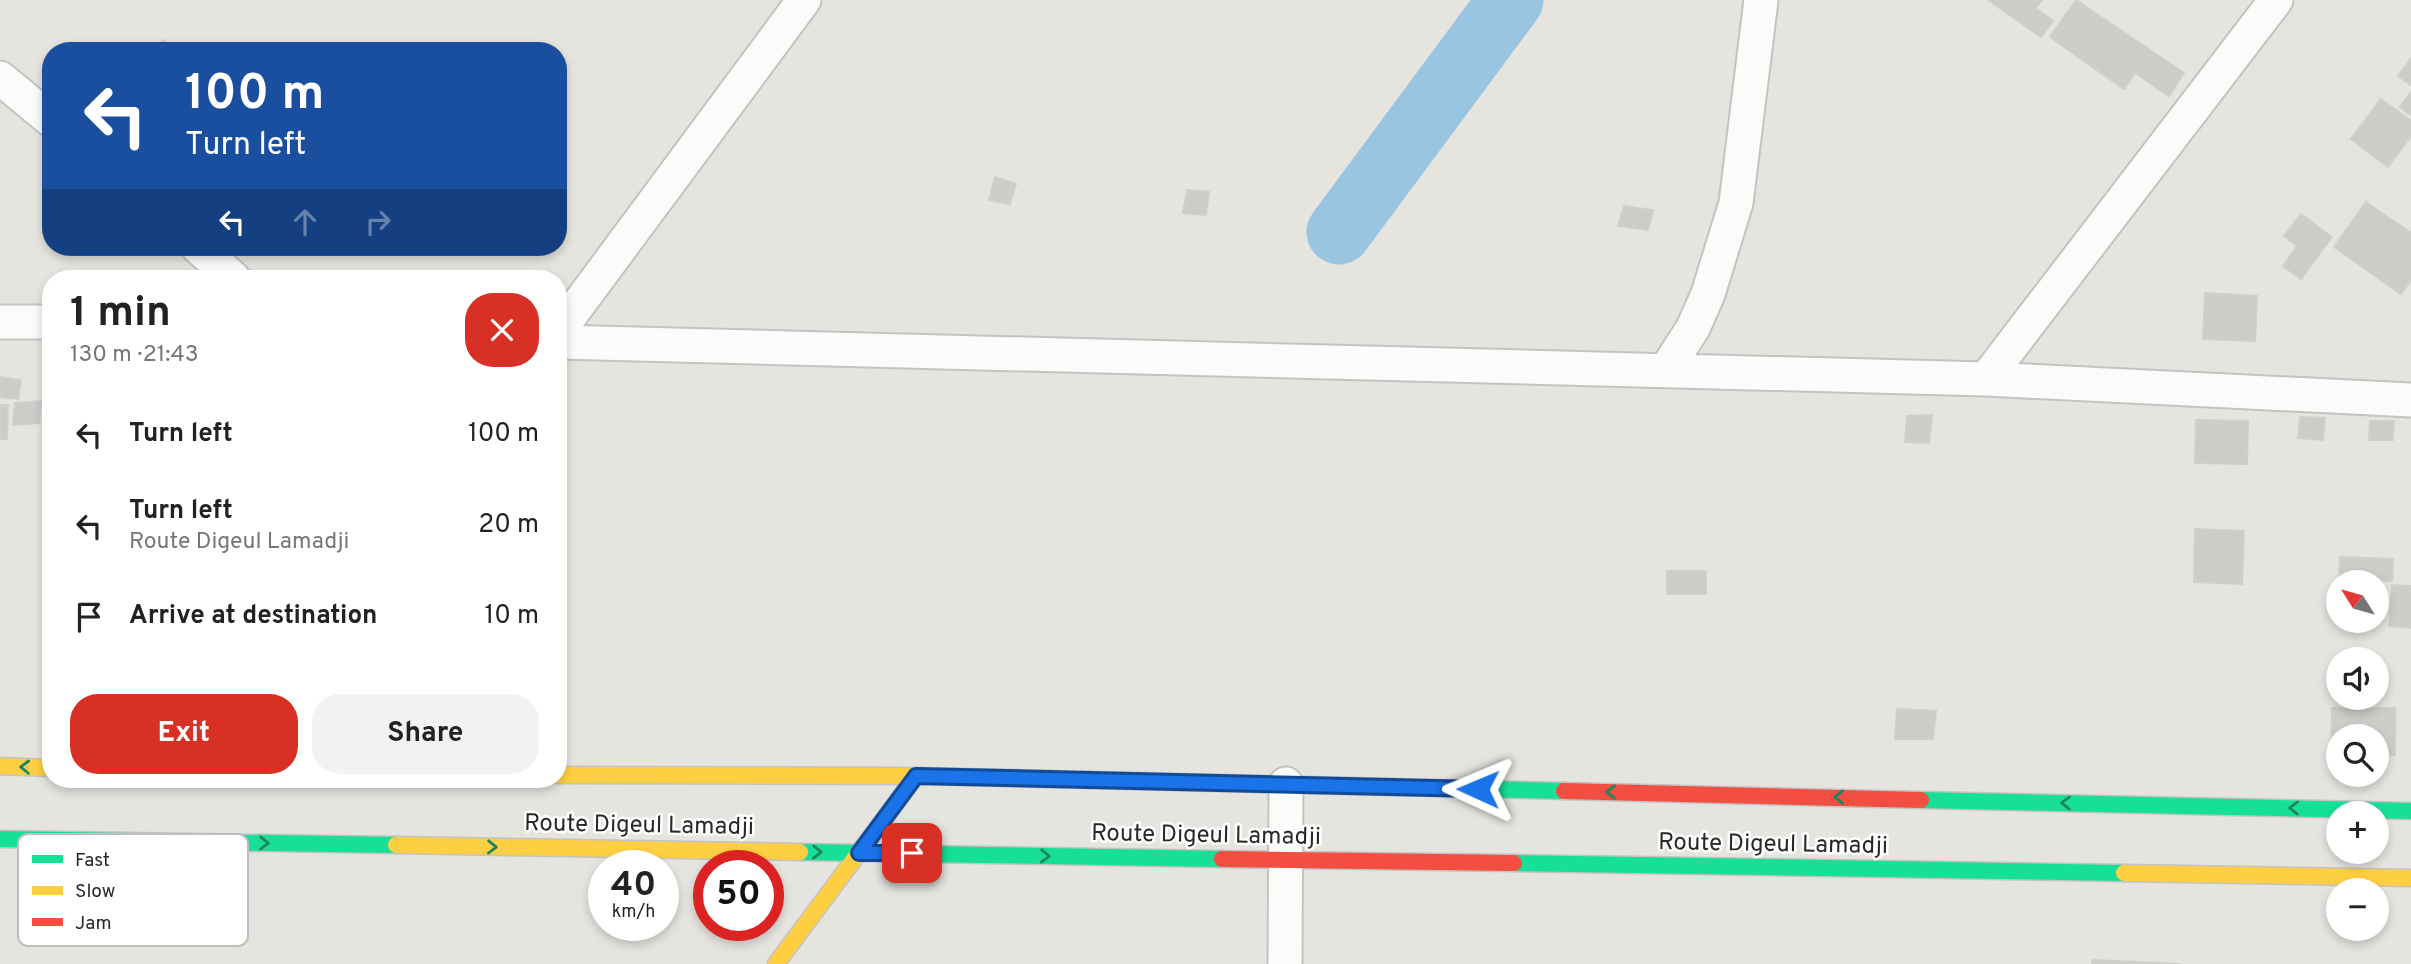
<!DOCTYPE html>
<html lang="en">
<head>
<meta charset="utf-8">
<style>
	body { margin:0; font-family:Overpass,sans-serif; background:#f2f2f2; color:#222; height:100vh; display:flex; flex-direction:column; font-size:26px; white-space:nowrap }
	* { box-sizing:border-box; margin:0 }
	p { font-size:23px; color:#767676 }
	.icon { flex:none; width:38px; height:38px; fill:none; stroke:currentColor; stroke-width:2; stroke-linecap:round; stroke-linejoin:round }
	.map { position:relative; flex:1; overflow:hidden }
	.sheet { position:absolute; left:42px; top:270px; width:525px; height:518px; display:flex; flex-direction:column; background:#fff; border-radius:28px; box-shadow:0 4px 10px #0003 }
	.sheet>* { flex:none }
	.top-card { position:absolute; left:42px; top:42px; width:525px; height:214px; border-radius:28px; box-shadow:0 4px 10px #0003; background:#1a4fa0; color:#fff; overflow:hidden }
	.needle { width:46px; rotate:307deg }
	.tools { position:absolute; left:2326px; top:570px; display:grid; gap:14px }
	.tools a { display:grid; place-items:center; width:63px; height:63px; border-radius:50%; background:#fff; box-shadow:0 4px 10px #0003; font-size:35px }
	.speed { position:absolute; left:588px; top:850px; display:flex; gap:14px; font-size:35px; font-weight:700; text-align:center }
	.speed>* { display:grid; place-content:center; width:91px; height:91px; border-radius:50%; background:#fff; box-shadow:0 4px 10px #0003; line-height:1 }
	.speed small { font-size:18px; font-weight:400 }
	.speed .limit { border:10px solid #d22; background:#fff; color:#111 }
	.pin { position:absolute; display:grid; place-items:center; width:60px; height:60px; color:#fff; margin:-30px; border-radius:14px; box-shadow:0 4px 10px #0006 }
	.me { position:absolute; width:77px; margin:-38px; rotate:271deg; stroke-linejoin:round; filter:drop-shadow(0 0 5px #0008) }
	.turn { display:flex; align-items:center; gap:24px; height:147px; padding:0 28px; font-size:32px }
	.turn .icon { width:91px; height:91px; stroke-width:2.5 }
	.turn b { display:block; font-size:49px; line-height:60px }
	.lanes { display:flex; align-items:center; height:66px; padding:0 28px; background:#0003; justify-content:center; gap:35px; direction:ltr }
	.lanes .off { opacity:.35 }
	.round { display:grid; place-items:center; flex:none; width:74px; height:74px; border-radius:28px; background:#f2f2f2 }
	.headline { display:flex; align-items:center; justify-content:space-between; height:119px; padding:0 28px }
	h1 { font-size:42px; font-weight:700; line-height:52px }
	.cta { display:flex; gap:14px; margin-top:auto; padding:14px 28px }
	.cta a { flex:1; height:80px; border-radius:28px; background:#d93025; color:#fff; font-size:28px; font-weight:700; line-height:80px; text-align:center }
	.cta a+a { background:#f2f2f2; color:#222 }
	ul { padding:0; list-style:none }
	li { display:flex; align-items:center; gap:21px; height:91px; padding:0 28px }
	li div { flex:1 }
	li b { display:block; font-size:26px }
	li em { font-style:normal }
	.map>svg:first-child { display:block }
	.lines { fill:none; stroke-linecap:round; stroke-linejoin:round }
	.river { stroke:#9ac5e0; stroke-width:65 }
	.building { fill:#cdccc8; stroke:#d1cfcb; stroke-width:2 }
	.street-casing { stroke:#c4c3c4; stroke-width:37 }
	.fast-casing { stroke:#c4c3c4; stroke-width:19 }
	.slow-casing { stroke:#c4c3c4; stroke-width:19 }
	.jam-casing { stroke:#c4c3c4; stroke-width:19 }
	.street { stroke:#fbfbfa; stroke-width:33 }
	.fast { stroke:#16e098; stroke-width:16 }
	.slow { stroke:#ffcf43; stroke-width:16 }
	.jam { stroke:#f24e42; stroke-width:16 }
	.oneway { stroke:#1f8460 }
	.route-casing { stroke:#114b97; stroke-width:18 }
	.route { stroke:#1a73e8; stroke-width:12 }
	.labels { text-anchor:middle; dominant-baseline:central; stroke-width:5; stroke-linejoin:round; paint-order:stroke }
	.street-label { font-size:24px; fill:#282828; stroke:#fff }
	.key { fill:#fff; stroke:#bebebe; stroke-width:2 }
	.key-label { font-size:19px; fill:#282828 }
</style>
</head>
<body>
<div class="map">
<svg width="2411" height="964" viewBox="0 0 2411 964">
	<rect width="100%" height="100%" fill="#e6e4df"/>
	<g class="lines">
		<path class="river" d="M1339,232L1511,0"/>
	</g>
	<path class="building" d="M1988,0H2042L2036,8L2053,21L2041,37Z
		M2076,0L2184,73L2169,96L2135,73L2124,89L2050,37Z
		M163,40L177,51H155Z
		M2411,58V85L2398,76Z
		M2411,92V115L2400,107Z
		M2381,99L2411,121V136L2388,167L2351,139Z
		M995,177L1016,184L1010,204L989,200Z
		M1187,190L1209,192L1206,215L1183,213Z
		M2366,202L2411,233V280L2401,294L2334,247Z
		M1624,206L1653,210L1648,230L1618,226Z
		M2301,214L2332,237L2301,279L2283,266L2297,246L2284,236Z
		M2205,293L2257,296L2255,341L2203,339Z
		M0,377L21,380L18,399L0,397Z
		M41,401L39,423L13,425L15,403Z
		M0,405H8L7,439H0Z
		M1932,415L1929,443L1905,442L1907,416Z
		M2300,417L2325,418L2323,440L2298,438Z
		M2196,420L2248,421L2247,464L2195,463Z
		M2370,421H2394L2393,440H2369Z
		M2195,529L2244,531L2242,584L2194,582Z
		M2340,557L2393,559L2392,581L2339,579Z
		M1667,571H1706V594H1667Z
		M2392,585L2411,586V628L2389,626Z
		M2332,708H2395V755H2376V737H2338V755H2331Z
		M1897,709L1936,711L1933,739H1895Z
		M2093,960L2181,964H2092Z"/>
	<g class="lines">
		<g class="street-casing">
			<path id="street" d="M0,78L51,120
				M198,247L233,278
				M0,322H51
				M558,332L804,0
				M558,342L1986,379L2411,400
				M1666,370L1693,328L1708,294L1736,203L1761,0
				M1986,379L2276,0
				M1285,964L1286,784"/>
		</g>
		<g class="fast-casing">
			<path id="fast" d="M1090,780L1564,791
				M1921,800L2411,811
				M0,839L396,845
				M800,852L1222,859
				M1514,863L2124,873"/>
		</g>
		<g class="slow-casing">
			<path id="slow" d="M0,766L51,768
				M558,775L916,776L1090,780
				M396,845L800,852
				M2124,873L2411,878
				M776,964L916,776"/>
		</g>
		<g class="jam-casing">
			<path id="jam" d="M1564,791L1921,800
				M1222,859L1514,863"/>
		</g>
		<use href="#street" class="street"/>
		<use href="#fast" class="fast"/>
		<use href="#slow" class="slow"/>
		<use href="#jam" class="jam"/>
	</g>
	<defs><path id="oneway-chevron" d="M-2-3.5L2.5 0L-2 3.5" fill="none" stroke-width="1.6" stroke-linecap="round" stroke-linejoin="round" transform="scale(1.75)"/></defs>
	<g class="oneway">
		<use href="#oneway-chevron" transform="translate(25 767) rotate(-178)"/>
		<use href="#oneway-chevron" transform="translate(1611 792) rotate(-179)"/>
		<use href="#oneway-chevron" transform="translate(1839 797) rotate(-179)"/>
		<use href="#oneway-chevron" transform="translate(2066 803) rotate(-179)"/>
		<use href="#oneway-chevron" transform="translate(2294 808) rotate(-179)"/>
		<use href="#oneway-chevron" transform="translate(264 843) rotate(1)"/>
		<use href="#oneway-chevron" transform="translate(492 847) rotate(1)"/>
		<use href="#oneway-chevron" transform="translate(817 852) rotate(1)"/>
		<use href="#oneway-chevron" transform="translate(1045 856) rotate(1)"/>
	</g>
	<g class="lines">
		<g class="route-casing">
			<path id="route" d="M912,853H859L916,776L1478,789"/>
		</g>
		<use href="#route" class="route"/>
	</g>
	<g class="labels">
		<g class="street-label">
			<text transform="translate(639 826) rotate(1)">Route Digeul Lamadji</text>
			<text transform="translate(1206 836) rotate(1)">Route Digeul Lamadji</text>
			<text transform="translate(1773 845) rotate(1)">Route Digeul Lamadji</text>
		</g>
	</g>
	<rect x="18" y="834" width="230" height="112" rx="10" class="key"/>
	<rect x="32" y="855" width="31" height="8" fill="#16e098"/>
	<rect x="32" y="886" width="31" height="9" fill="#ffcf43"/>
	<rect x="32" y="918" width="31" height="8" fill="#f24e42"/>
	<g class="key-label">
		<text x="75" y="866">Fast</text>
		<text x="75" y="897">Slow</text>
		<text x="75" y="929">Jam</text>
	</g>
</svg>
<div class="tools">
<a><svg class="needle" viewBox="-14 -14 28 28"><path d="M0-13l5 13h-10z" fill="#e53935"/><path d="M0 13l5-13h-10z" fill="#767676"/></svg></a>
<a><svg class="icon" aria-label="sound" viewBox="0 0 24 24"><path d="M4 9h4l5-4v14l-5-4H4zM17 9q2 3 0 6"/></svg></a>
<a><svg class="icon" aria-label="search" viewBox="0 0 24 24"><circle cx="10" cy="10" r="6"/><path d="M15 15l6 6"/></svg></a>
<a>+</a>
<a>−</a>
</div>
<div class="speed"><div>40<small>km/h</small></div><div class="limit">50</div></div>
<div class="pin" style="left:912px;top:853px;background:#d93025"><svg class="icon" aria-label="arrive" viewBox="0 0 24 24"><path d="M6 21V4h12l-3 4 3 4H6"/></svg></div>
<svg class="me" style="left:1478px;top:789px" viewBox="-20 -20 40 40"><path d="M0-17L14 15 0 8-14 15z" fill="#1a73e8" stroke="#fff" stroke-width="4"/></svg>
<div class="top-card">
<div class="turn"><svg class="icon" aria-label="left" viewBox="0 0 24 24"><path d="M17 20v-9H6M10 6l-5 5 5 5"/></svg><div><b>100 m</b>Turn left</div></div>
<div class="lanes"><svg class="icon" aria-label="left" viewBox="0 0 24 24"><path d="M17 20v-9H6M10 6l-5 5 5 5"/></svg><svg class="icon off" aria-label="ahead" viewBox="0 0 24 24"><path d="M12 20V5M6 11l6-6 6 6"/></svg><svg class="icon off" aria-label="right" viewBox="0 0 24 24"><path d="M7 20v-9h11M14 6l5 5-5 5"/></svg></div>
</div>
<section class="sheet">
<div class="headline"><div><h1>1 min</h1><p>130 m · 21:43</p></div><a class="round" style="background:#d93025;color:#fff"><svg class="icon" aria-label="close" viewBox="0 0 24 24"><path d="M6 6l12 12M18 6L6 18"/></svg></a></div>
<ul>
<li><svg class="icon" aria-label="left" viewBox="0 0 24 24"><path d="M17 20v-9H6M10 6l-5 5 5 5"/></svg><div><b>Turn left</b></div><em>100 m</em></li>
<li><svg class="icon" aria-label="left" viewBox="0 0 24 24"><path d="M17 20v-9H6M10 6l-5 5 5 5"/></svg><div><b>Turn left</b><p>Route Digeul Lamadji</p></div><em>20 m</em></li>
<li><svg class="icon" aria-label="arrive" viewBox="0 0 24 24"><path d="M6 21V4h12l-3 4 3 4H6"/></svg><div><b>Arrive at destination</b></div><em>10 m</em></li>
</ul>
<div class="cta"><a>Exit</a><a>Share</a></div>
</section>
</div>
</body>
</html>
